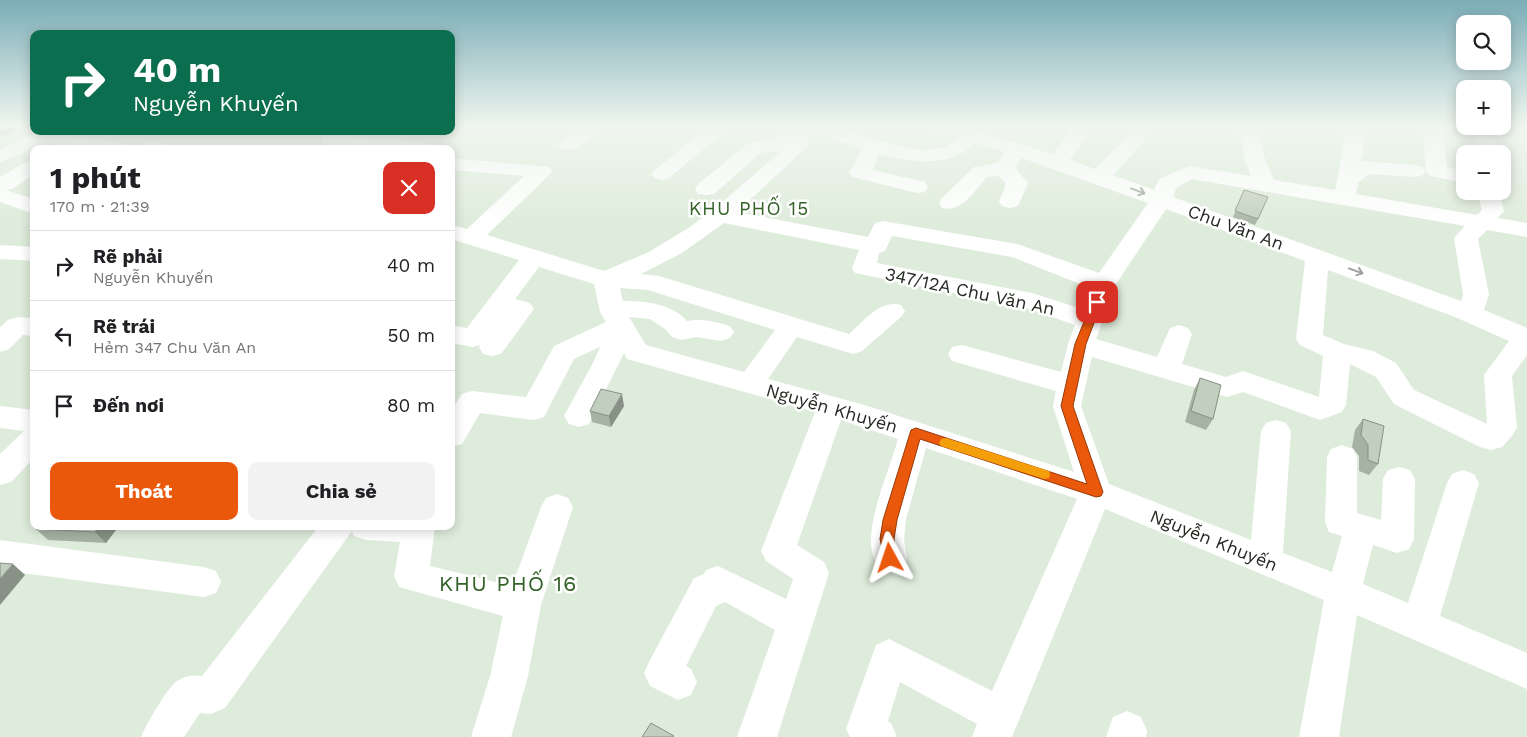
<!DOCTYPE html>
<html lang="vi">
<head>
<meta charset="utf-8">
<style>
	body { margin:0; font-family:"Work Sans",sans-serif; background:#f2f2f2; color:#202124; height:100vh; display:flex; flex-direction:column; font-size:19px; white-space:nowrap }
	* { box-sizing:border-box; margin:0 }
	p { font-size:16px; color:#757577 }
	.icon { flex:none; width:28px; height:28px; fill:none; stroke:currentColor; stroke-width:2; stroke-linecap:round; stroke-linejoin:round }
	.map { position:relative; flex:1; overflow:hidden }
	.details { position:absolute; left:30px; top:145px; width:425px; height:385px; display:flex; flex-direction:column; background:#fff; border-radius:10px; box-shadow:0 2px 12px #0003 }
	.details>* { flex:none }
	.banner { position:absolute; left:30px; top:30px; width:425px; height:105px; border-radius:10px; box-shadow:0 2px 12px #0003; background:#0b6e4f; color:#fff; overflow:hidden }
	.fabs { position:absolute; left:1456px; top:15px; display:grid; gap:10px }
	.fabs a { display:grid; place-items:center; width:55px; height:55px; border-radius:10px; background:#fff; box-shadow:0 2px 12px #0003; font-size:25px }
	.pin { position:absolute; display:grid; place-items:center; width:42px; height:42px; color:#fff; margin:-21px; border-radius:10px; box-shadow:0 2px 8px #0006 }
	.me { position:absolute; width:55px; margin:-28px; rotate:355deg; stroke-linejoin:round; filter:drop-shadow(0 0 4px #0008) }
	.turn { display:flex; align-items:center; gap:18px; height:105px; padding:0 20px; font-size:22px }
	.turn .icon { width:65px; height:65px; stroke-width:2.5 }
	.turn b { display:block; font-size:35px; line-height:42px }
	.round { display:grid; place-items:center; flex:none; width:52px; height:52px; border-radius:10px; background:#f2f2f2 }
	.headline { display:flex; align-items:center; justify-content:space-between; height:85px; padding:0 20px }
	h1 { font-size:30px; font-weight:700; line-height:38px }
	.primary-button { display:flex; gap:10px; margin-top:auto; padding:10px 20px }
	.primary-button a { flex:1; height:58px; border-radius:10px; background:#ea580c; color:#fff; font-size:20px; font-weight:700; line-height:58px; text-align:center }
	.primary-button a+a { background:#f2f2f2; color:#202124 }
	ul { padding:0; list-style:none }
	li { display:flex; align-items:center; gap:15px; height:70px; padding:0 20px; border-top:1px solid #e0e0e0 }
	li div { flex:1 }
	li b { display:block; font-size:19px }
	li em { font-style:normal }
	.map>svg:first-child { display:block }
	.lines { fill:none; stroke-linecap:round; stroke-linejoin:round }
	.minor { fill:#fff; fill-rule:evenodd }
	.major { fill:#fff; fill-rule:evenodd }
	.wall { fill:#a6b2a3 }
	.shaded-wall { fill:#879185 }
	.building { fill:#c1cfbe; stroke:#879185 }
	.oneway { stroke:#9c9f9c }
	.route { fill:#ea580c; stroke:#983908 }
	.slow { fill:#f59e0b }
	.labels { text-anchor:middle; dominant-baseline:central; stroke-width:5; stroke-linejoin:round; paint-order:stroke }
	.street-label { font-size:18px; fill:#242922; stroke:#fff }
	.neighbourhood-label { font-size:19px; letter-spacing:1px; fill:#346229; stroke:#fff }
	.near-neighbourhood-label { font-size:22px; letter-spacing:1px; fill:#346229; stroke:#fff }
</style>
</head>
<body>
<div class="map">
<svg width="1527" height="737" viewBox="0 0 1527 737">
	<rect width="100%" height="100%" fill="#deecdb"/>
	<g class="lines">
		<path class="minor" d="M581,127H604L601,131C589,140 576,153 561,149L558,145L561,141Z
			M708,127H730L669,178L662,180L655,178L651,174L655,170Z
			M785,127H805L810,144L737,212L868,237L875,223L883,221L1017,244L1099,273L1148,203L1022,158L1015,168L1028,183L1018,206L1010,208L1002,206L999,201L1006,184L999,176L987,177C975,190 962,213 942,208L939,203L942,198L974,167L998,163L1005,152L975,143C949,169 912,162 879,154L872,170L925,182L928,187L925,192L917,193L853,177L849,173L862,149L811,131L808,127H837L890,144L921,150L947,147L958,138L935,131L932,127H962L1053,154L1070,130L1068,127H1091L1070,160L1095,169L1126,138L1132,127H1152L1141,145L1113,175L1154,190L1159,179L1189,166L1251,176L1245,159L1238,127H1258L1265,159L1274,180L1335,190L1345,139L1338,127H1358L1365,139L1361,161L1416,165L1423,167L1426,171L1422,127H1442L1447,167L1465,171V183L1430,176L1426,171L1423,175L1416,177L1369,174L1358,183L1356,194L1477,215L1482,210L1477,191H1499L1504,211L1498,218L1527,223V237L1487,230L1478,239L1489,294L1484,310L1527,328V355L1512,376L1517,428L1512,436L1502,447L1491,450L1480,447L1394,404L1376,377L1350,364L1346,405L1342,412L1320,420L1243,392L1227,397L1092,357L1081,406L1109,484L1251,540L1261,431L1266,423L1276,420L1286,423L1291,431L1283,553L1332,572L1342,536L1329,532L1325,522L1327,457L1331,449L1342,445L1353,449L1357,457V513L1381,520L1383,479L1388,470L1399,467L1410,470L1415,479L1414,539L1409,549L1397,553L1373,545L1363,584L1408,603L1447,483L1452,474L1463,470L1474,474L1479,483L1440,616L1527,653V689L1357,615L1339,737H1299L1324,600L1105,509L1012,737H972L977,724L900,682L888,721L891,723L897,737H850L846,729L876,645L889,639L992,691L1077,499L926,448L906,519L904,539L907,558L902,568L890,573L878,568C874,559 870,549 871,538C872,508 890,468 898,439L841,420L797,545L824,562L829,573L777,737H737L775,630L725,602L716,606L686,666L691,669L697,682L691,695L678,700L650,686L644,673L650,660L694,578L704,574L706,570L718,566L786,599L793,579L766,561L761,551L815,412L627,359L624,353L589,424L579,427L569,424L564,416L594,361L600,347L574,359L544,417L534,420L480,413L462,444L451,447V411L462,394L472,391L526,397L554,346L606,322L600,312L594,284L539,267L515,299L530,303L534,309L501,354L492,356L483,354L479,347L480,345L473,347L451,343V325L467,328L519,260L451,239V225L467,229L524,176L451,170V158L549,167L552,171L549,175L487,235L604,271L649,252L690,227L720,204L781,151L762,152L714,194L706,195L698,194L695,189L698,184L750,142L770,140L786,129ZM1192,179L1465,226L1454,238L1463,294L1461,301L1173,197L1176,188ZM1166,209L1305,261L1296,339L1300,345L1323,356L1319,397L1243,371L1226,377L1182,364L1192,334L1188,328L1179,325L1170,328L1157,357L1096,339L1116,284ZM724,223L859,250L852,268L855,273L1027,308L1075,325L1068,344L1061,372L962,345L952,347L948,354L952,361L1056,391L1053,406L1074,472L861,404L768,379L797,337L853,354L862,351L901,317L905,311L901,305C880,299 864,321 849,334L659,276L641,274L682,253ZM892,236L1012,257L1090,288L1082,309L1032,293L877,263L879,253L885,251ZM1328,270L1455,317L1509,341L1484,375L1487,424L1414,390L1396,363L1373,351L1344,344L1323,335ZM620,288L648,290L775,330L744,372L646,345L629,317L650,319L665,329L672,337L681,340L696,337L721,341L730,338L734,332L730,326C716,322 702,318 687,321C671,303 645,301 623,301Z
			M1476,127L1502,128L1505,132L1502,136L1495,138L1501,154H1481L1473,131Z
			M46,131L120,143L127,145L130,149H81L38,141L35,137L38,133Z
			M330,134L424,143L431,145L434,149H359L323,144L320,140L323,136Z
			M154,141L170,145L173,149H142L147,143Z
			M31,161H34V174L12,189L6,190L34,199V214L0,202V177L24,163Z
			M0,245L34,247V261L0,259Z
			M17,317L34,318V336L23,335L9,349L0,352V327L8,320Z
			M0,406L34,410V458L11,482L0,485V454L24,431L0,428Z
			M557,494L568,498L573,507L541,605L528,676L511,737H471L490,676L503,616L399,587L394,576L400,542L366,540L354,536L352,531L225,708L211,714L200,713L184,737H141C146,725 168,685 179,680C187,675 193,675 202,676L319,526H435L430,566L512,586L541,507L546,498Z
			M0,540L204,567L216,571L221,582L216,593L204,597L0,570Z
			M1127,711L1141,717L1147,731L1146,737H1106L1113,717Z"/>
		<path class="major" d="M42,131H70L67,135L0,162V149Z"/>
	</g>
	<path class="wall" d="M1244,190L1258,219L1255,225L1233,217Z
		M1200,378L1213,419L1206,430L1185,422L1194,390Z
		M624,406L611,427L592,422L590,411Z
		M1363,419L1378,464L1369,475L1359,471V456L1352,447L1355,430Z
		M119,526L106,543L48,540L36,529Z"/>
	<path class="shaded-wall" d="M0,127H25L2,136L0,133Z
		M622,394L624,406L611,427L609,416Z
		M99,526H119L106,543L95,532Z
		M13,564L25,575L0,605V579Z"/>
	<path class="building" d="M1244,190L1268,197L1258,219L1235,211Z
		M1200,378L1221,385L1213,419L1191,411Z
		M601,389L622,394L609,416L590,411Z
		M1363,419L1384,426L1378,464L1368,460V445L1361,435Z
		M39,526H99L95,532L36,529Z
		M0,563L13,564L0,579Z
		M651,723L674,736L673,737H642Z"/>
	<defs><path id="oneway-shaft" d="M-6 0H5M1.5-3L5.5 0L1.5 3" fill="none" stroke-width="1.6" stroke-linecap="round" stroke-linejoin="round" transform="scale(1.25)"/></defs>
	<g class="oneway">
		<use href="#oneway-shaft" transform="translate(1138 191) rotate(20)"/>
		<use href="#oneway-shaft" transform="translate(1356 271) rotate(20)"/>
	</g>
	<linearGradient id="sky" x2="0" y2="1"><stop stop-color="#7badb7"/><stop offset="0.55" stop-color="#f0f6ef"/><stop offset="1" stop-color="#f0f6ef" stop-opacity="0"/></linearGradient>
	<rect width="1527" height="230" fill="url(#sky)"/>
	<path class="route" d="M1097,299L1102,302L1086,344L1073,406L1103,492L1101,496L1096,497L920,439L897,520L894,539L897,558L895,562L890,564L885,562L880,539L883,520L911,430L916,428L1087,484L1061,406L1075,344L1092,302Z"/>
	<path class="slow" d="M946,438L1049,471L1050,474L1049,478L1044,479L941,446L939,443L941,439Z"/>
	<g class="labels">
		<g class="street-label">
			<text transform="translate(1236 227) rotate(20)">Chu Văn An</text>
			<text transform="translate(970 291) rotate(12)">347/12A Chu Văn An</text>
			<text transform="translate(832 408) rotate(16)">Nguyễn Khuyến</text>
			<text transform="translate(1214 540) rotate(22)">Nguyễn Khuyến</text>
		</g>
		<g class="neighbourhood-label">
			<text x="749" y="208">KHU PHỐ 15</text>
		</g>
		<g class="near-neighbourhood-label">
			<text x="508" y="583">KHU PHỐ 16</text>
		</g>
	</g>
</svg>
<div class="fabs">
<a><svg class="icon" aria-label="search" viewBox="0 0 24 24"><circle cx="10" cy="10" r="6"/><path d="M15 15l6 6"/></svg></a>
<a>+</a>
<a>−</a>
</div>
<div class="pin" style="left:1097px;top:302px;background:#d93025"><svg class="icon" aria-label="arrive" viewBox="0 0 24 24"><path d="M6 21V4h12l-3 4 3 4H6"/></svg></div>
<svg class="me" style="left:890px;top:558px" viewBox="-20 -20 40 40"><path d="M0-17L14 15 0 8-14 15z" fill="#ea580c" stroke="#fff" stroke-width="4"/></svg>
<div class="banner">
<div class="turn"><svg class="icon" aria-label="right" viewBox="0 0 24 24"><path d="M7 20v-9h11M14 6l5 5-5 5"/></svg><div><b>40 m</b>Nguyễn Khuyến</div></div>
</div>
<section class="details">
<div class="headline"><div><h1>1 phút</h1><p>170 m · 21:39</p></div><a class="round" style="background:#d93025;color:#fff"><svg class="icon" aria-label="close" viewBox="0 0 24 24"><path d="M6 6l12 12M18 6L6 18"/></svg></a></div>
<ul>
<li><svg class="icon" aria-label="right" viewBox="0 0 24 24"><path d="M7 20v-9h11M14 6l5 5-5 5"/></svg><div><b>Rẽ phải</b><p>Nguyễn Khuyến</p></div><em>40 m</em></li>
<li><svg class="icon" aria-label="left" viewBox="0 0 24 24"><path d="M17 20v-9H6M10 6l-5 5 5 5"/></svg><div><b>Rẽ trái</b><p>Hẻm 347 Chu Văn An</p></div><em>50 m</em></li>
<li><svg class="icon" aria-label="arrive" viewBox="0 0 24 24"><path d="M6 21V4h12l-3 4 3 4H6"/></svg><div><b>Đến nơi</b></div><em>80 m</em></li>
</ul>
<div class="primary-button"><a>Thoát</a><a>Chia sẻ</a></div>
</section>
</div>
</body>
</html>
